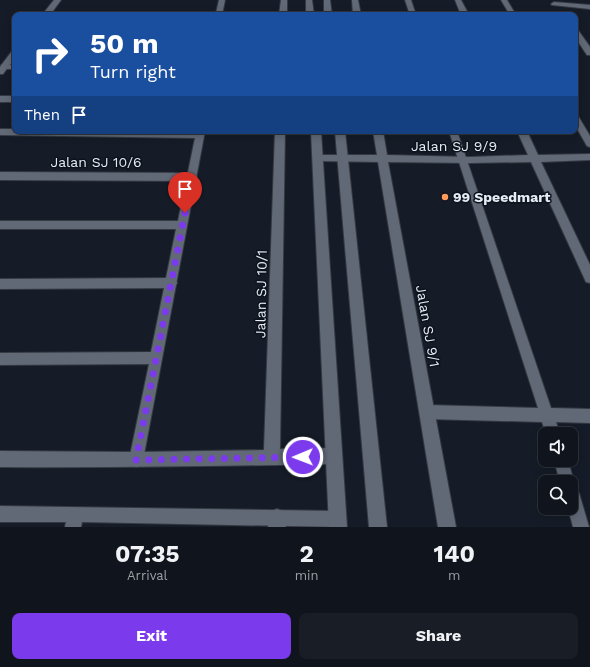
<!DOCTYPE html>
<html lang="en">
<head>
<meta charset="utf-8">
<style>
	body { margin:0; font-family:"Work Sans",sans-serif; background:#191e26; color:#f1f3f6; height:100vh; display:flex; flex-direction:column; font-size:15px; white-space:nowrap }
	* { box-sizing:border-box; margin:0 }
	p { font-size:13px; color:#9c9fa4 }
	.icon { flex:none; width:22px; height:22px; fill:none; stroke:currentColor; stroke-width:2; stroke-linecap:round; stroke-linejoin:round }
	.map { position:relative; height:527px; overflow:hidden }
	.drawer { display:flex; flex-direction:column; background:#10151d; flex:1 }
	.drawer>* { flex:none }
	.banner { position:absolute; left:12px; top:12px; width:566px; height:122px; border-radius:8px; box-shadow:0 2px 10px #0003,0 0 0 1px #30343b; background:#1a4fa0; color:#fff; overflow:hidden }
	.fabs { position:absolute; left:538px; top:427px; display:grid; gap:8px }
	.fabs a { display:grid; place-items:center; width:40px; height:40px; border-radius:8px; background:#10151d; box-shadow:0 2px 10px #0003,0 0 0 1px #30343b; font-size:20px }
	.pin { position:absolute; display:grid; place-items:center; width:34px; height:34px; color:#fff; margin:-41px -17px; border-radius:50% 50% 50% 0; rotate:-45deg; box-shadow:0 0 4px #0007 }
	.pin .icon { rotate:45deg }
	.me { position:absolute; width:44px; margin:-22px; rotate:269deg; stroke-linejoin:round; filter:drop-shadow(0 0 3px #0008) }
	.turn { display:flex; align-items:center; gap:14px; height:84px; padding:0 12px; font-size:18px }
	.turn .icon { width:52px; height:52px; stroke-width:2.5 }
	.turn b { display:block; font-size:28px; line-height:34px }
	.then { display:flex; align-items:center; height:38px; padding:0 12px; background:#0003; gap:8px; font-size:15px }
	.eta { display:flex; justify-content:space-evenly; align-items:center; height:68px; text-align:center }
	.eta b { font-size:24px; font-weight:700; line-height:28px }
	.button { display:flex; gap:8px; margin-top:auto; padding:8px 12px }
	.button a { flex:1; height:46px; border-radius:8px; background:#7c3aed; color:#fff; font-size:16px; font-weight:700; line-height:46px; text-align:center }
	.button a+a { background:#191e26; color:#f1f3f6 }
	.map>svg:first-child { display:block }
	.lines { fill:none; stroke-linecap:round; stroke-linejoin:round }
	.lane-casing { stroke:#353942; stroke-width:2 }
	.street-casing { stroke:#353942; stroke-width:2 }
	.secondary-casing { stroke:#353942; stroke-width:2 }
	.lane { fill:#616977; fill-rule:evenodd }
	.street { fill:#616977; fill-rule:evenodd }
	.secondary { fill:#616977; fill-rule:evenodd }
	.route { stroke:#7c3aed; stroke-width:7; stroke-dasharray:0 12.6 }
	.poi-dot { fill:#ff9b5a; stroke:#0d131e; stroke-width:1.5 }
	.labels { text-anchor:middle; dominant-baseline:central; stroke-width:3; stroke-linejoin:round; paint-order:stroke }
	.street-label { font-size:14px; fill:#e7ecf4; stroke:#0d131e }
	.poi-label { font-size:14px; font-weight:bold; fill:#e7ecf4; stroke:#0d131e; text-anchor:start }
</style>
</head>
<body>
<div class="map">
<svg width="590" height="527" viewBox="0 0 590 527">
	<rect width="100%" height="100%" fill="#151c27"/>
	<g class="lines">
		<g class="lane-casing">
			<path id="lane" d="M219,0H225L222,15H177L180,13H216Z
				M405,0H411L416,15H410Z
				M501,0H507L516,15H510Z
				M1,65H15V69H1Z
				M575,115L578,116L590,136V147L587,146L575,125Z
				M0,129H15V131H205L143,460L141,465L136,467L131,465L129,460L149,364L0,365V353L151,352L176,229H0V221H178L195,138L0,135Z
				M449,131H457L551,408L590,409V423L556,422L560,434H546L542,422L427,419L422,417L420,412L422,407L427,405L538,408Z
				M554,460H568L574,482L573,486L576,488L579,493L589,527H573L568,508H571V482H560Z
				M0,506L337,511L343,513L345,519L343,525L337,527L82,522L81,527H65L66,522H0Z"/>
		</g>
		<g class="street-casing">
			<path id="street" d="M54,0H61L50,15H42Z
				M281,0H287V15H279Z
				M352,0H358L361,15H353Z
				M455,0H461L469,15H461Z
				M554,2L590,5V9L552,5L551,4Z
				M575,30H578L590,47V55H587L575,37Z
				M12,51H15V58L3,74H0V67Z
				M0,96H15V102H0Z
				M275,131H285L280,449L334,448L340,450L342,456L340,462L334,464C223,466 112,468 0,467V451L136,452L264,450Z
				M373,131H383L387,155L470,157L528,155L517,131H527L538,155L590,154V160L541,162L590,265V283L586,282L531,162L470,163L388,162L456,527H438L378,162L318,161L313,158L318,155H377Z
				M0,172L192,173L196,174L197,177L196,180L192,181L0,180Z
				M171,278L175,279L177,283L175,287L171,288L0,289V279Z
				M277,509L283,511L285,517L286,527H268L269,517L271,511Z"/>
		</g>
		<g class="secondary-casing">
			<path id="secondary" d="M306,0H312L314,15H306Z
				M324,0H330L332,15H324Z
				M311,131H321L347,527H329Z
				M335,131H345L387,527H369Z"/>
		</g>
		<use href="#lane" class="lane"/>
		<use href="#street" class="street"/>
		<use href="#secondary" class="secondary"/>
	</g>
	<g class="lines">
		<path class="route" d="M185,213L136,460L303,457"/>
	</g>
	<circle class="poi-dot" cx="445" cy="197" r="4"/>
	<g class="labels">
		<g class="street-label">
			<text x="454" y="146">Jalan SJ 9/9</text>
			<text x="96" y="162">Jalan SJ 10/6</text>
			<text transform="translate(261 294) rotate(-89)">Jalan SJ 10/1</text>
			<text transform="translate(428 326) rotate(80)">Jalan SJ 9/1</text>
		</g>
		<g class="poi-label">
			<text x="453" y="197">99 Speedmart</text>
		</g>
	</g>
</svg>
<div class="fabs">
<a><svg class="icon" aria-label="sound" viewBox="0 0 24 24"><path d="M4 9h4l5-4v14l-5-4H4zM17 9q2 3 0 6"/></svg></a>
<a><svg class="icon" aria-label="search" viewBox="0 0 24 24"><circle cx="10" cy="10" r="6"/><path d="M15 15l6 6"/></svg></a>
</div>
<div class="pin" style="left:185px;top:213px;background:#d93025"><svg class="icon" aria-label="arrive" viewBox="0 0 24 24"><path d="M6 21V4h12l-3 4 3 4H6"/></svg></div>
<svg class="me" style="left:303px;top:457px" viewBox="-20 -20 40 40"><circle r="17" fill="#7c3aed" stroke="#fff" stroke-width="3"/><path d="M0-11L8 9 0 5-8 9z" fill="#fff"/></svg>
<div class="banner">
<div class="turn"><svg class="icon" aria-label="right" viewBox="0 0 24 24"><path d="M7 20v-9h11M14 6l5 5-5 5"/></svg><div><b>50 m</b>Turn right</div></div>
<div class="then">Then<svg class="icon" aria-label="arrive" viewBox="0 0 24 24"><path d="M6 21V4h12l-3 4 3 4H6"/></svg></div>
</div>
</div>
<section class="drawer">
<div class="eta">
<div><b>07:35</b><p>Arrival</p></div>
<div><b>2</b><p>min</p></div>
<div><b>140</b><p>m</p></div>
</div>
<div class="button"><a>Exit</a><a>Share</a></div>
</section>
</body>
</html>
